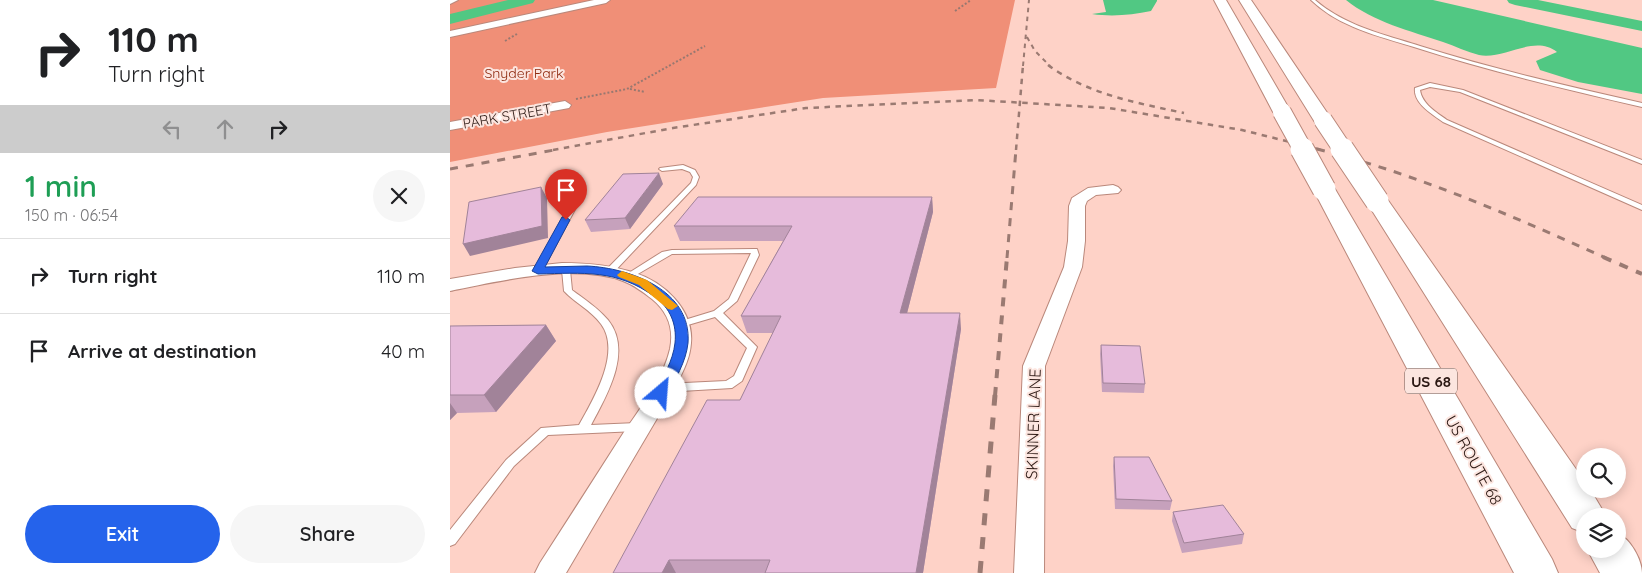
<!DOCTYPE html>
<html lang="en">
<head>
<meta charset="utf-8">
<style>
	body { margin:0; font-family:Quicksand,sans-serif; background:#f6f6f6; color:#202124; height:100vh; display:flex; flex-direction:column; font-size:19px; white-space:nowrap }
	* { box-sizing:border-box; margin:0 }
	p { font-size:16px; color:#757577 }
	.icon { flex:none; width:28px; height:28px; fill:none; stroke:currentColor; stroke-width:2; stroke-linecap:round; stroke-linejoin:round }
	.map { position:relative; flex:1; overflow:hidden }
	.panel { display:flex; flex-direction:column; background:#fff; width:450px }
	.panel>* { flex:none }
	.guide { background:#fff; color:#202124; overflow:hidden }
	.fabs { position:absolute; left:1126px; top:448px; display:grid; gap:10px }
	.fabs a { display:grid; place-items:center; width:50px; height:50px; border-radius:50%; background:#fff; box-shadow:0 2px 12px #0003; font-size:25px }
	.pin { position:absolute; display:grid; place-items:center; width:42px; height:42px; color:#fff; margin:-51px -21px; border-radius:50% 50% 50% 0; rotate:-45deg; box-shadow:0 0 5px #0007 }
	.pin .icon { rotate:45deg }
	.me { position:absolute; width:55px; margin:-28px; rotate:27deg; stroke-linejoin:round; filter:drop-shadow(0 0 4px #0008) }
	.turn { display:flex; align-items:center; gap:18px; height:105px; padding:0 25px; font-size:22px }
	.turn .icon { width:65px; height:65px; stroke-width:2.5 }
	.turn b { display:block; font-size:35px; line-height:42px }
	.lanes { display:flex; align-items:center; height:48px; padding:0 25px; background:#0003; justify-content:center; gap:25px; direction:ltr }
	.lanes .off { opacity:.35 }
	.round { display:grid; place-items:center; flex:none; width:52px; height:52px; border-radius:26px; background:#f6f6f6 }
	.headline { display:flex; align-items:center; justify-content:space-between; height:85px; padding:0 25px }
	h1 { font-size:30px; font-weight:600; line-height:38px; color:#1e9e55 }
	.cta { display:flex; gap:10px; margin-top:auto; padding:10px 25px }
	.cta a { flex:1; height:58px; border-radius:30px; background:#2563eb; color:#fff; font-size:20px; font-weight:600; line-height:58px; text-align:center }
	.cta a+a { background:#f6f6f6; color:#202124 }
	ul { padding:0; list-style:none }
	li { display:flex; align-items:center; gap:15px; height:75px; padding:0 25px; border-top:1px solid #e0e0e0 }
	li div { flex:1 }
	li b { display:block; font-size:19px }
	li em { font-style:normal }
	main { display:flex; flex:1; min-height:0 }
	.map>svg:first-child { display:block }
	.green { fill:#f08f77 }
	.water { fill:#51c883 }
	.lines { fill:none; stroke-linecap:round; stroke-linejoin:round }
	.river { fill:#51c883; fill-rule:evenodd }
	.lane-casing { stroke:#ba887b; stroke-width:2 }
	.street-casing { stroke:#ba887b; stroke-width:2 }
	.highway-casing { stroke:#ba887b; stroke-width:2 }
	.path { stroke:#987870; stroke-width:2; stroke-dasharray:2 2; stroke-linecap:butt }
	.lane { fill:#fff; fill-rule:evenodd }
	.street { fill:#fff; fill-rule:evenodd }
	.highway { fill:#fff; fill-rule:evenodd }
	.rail-far4 { stroke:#9a7a72; stroke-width:2; stroke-dasharray:4.5 4.5; stroke-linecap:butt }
	.rail-far3 { stroke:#9a7a72; stroke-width:2.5; stroke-dasharray:5.5 5.5; stroke-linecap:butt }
	.rail-far2 { stroke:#9a7a72; stroke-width:3; stroke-dasharray:8 8; stroke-linecap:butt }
	.rail-far1 { stroke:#9a7a72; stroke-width:4; stroke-dasharray:9 9; stroke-linecap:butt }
	.rail { stroke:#9a7a72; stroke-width:5; stroke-dasharray:12 12; stroke-linecap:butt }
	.highway-bridge-far1-casing { stroke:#ba887b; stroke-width:20; stroke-linecap:butt }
	.highway-bridge-casing { stroke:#ba887b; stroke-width:25; stroke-linecap:butt }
	.highway-bridge-far1 { stroke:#fff; stroke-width:18 }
	.highway-bridge { stroke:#fff; stroke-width:23 }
	.wall { fill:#c6a1bc }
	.shaded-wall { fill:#a18399 }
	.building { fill:#e6bbdb; stroke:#a18399 }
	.route { fill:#2563eb; stroke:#184099 }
	.slow { fill:#f59e0b }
	.labels { text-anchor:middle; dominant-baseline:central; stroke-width:4; stroke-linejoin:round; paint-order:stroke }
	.far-park-label { font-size:14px; fill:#8e290e; stroke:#fce5df }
	.far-street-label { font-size:14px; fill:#2b1813; stroke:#fce5df }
	.shield { fill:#fce5df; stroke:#6a5650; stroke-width:1 }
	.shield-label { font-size:15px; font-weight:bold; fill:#2b1813 }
	.street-label { font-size:16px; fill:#2b1813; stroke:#fce5df }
</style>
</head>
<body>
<main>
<section class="panel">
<div class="guide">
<div class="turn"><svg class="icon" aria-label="right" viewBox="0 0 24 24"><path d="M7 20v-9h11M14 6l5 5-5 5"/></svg><div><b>110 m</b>Turn right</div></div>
<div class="lanes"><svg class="icon off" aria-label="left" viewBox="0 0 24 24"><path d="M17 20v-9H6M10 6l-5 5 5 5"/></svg><svg class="icon off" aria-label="ahead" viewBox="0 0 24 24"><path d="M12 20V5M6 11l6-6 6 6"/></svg><svg class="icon" aria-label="right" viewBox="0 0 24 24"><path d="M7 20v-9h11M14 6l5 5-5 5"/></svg></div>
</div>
<div class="headline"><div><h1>1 min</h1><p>150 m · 06:54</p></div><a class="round"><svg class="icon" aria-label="close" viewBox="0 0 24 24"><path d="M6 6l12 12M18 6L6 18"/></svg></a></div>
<ul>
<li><svg class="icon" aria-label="right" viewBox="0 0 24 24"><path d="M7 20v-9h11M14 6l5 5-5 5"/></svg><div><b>Turn right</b></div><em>110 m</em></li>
<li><svg class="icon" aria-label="arrive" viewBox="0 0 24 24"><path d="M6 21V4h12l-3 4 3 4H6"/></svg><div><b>Arrive at destination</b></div><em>40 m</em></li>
</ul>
<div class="cta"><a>Exit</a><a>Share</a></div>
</section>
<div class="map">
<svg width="1192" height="573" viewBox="0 0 1192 573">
	<rect width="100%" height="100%" fill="#fed2c7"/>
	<path class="green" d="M0,0H565L546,88L373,98L157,132L0,162Z"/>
	<path class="water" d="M653,0H707V1L701,11C682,15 662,17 642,14L656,12Z
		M896,0H983L1192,48V94L1128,82L1090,70L1086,61L1107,52C1084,34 1054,60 1029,55C1017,52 1005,46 993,42C961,31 923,22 896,0Z"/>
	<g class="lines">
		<path class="river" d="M58,0H85L83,3L0,24V14Z
			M1057,0H1088L1192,21V31L1065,5L1059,3Z"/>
		<g class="lane-casing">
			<path id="lane" d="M861,0H865C895,26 933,34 970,46C1043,69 1117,86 1192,103V107C1115,89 1039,71 964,47C928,36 889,27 861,0Z
				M980,83L1013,90L1192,160V164L1010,92L980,87L970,90C972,104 986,112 997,120L1192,205V210L993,122C982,114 963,103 965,88Z
				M233,165L245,170L249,177L246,185L162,274H156L155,272L156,270L241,183L243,177L240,172L232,169L212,171L209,169L210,168Z
				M122,200H125L129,202L92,271L91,273H85L84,271Z
				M304,249H307L309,255L287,301L273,313L307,347L292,381L282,388L214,392L210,391L209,388L210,385L214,384L276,381L284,376L297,348L265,317L231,327L226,324L228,322L264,311L279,299L301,253L222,254L181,278L178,279L174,276L212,252L222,250Z
				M116,267L120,270L122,290C134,299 148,308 158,320C183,351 157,395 141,425L187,423L191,424L193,427L191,430L187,431L98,435L64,466L5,544L0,546V530L56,460L91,428L129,425C143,400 172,352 151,324C141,310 125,303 114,291L112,270Z"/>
		</g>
		<g class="street-casing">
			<path id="street" d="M0,0H8L0,4Z
				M144,0H160L156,3L0,37V31Z
				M115,101L121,105L119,108L0,130V122Z
				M663,185L668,187L671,190L668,193L646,195L637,201L635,206V241L632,267L595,366L594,573H564L573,366L614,267L618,241L619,206L622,198L638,188Z
				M112,263C137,263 161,265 185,273C214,282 244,310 241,343C240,361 230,377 222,393L116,573H85L90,563C118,520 146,476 174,432C191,407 213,379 220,349C224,329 218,312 202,299C193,292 184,285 173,281C125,263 49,281 0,291V279L65,268Z"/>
		</g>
		<g class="highway-casing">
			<path id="highway" d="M764,0H776L841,112L838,116L832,117L826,116L823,112Z
				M789,0H801L882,120L880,124L873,126L866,124Z
				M874,182L882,184L885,189L1102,559L1108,573H1064L863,189L866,184Z
				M927,194L935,196L1135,482V489H1140L1156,516H1135V533L1122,528L916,201L919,196Z
				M1168,534C1180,538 1192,560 1192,573H1150L1137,549H1168Z"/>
		</g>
		<path class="path" d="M505,11L521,0
			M55,41L67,34
			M180,89L195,92
			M126,99L177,89L255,46"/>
		<use href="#lane" class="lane"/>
		<use href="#street" class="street"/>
		<use href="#highway" class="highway"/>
		<path class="rail-far4" d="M577,37L585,51L600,66
			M573,66L579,0"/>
		<path class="rail-far3" d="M598,65C637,94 687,103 734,113
			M103,150L223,128L356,108L526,100L659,108L792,130L872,150
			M566,150L573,65"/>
		<path class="rail-far2" d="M867,149C967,174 1062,216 1156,258
			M0,169L110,149
			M557,258L566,149"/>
		<path class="rail-far1" d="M1153,257L1192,274
			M545,396L557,257"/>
		<path class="rail" d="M530,573L545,395"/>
		<g class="highway-bridge-far1-casing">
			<path id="highway-bridge-far1" d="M832,112L853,150
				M873,120L893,150"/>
		</g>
		<g class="highway-bridge-casing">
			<path id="highway-bridge" d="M852,149L874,189
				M892,149L927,201"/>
		</g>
		<use href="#highway-bridge-far1" class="highway-bridge-far1"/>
		<use href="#highway-bridge" class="highway-bridge"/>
	</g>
	<path class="wall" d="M213,184L180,229L141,232L135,220Z
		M482,197L483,212L457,313L511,329L473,573H163L290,400L323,333H297L291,316L333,241H230L224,226Z
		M96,325L106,341L46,412L7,413L0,420V326Z
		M651,345L695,384L694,393L652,392L650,354Z
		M664,457L722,501L720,510L665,509L663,466Z
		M723,512L794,534L792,544L732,553L722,521Z"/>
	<path class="shaded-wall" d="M209,173L213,184L180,229L175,218Z
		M91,187L97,198L98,238L20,256L13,244Z
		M482,197L483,212L453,329L450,313Z
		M510,313L511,329L473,573H466Z
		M96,325L106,341L46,412L34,395Z
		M0,403L7,413L0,420Z
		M219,560L226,573H212Z"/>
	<path class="building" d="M209,173L175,218L135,220L173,174Z
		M91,187L92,226L13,244L19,202Z
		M248,197H482L450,313H510L466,573H315L320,560H219L212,573H163L257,400H290L331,316H291L342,226H224Z
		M96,325L34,395H0V326Z
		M651,345L690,346L695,384L653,383Z
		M664,457H699L722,501L666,499Z
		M773,505L794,534L734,543L723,512Z"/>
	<path class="route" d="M112,217H116L120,220L95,267C109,267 123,266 137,266C180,268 242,290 238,343C236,362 225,380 216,396H207L205,393C213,377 223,361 225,343C227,324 220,308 205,297C167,269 133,273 88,274L82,271Z"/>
	<path class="slow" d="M172,271L197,280L228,306L222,310L218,309L189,285L169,277L167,275Z"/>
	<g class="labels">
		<g class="far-park-label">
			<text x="74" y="73">Snyder Park</text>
		</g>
		<g class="far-street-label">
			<text transform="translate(57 116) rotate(-10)">PARK STREET</text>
		</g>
		<rect class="shield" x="955" y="368.5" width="52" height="25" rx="4"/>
		<g class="shield-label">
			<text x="981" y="381">US 68</text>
		</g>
		<g class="street-label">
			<text transform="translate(583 424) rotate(-88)">SKINNER LANE</text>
			<text transform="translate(1024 460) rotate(61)">US ROUTE 68</text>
		</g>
	</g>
</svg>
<div class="fabs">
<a><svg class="icon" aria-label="search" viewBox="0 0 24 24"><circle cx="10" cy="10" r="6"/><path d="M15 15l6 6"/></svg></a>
<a><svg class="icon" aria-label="layers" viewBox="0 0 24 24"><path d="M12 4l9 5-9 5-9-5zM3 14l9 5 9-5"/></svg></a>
</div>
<div class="pin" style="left:116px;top:220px;background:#d93025"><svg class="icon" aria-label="arrive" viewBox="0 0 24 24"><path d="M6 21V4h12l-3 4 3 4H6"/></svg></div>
<svg class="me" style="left:211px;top:393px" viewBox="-20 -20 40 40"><circle r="19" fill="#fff"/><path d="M0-13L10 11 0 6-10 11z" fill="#2563eb"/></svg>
</div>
</main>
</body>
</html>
